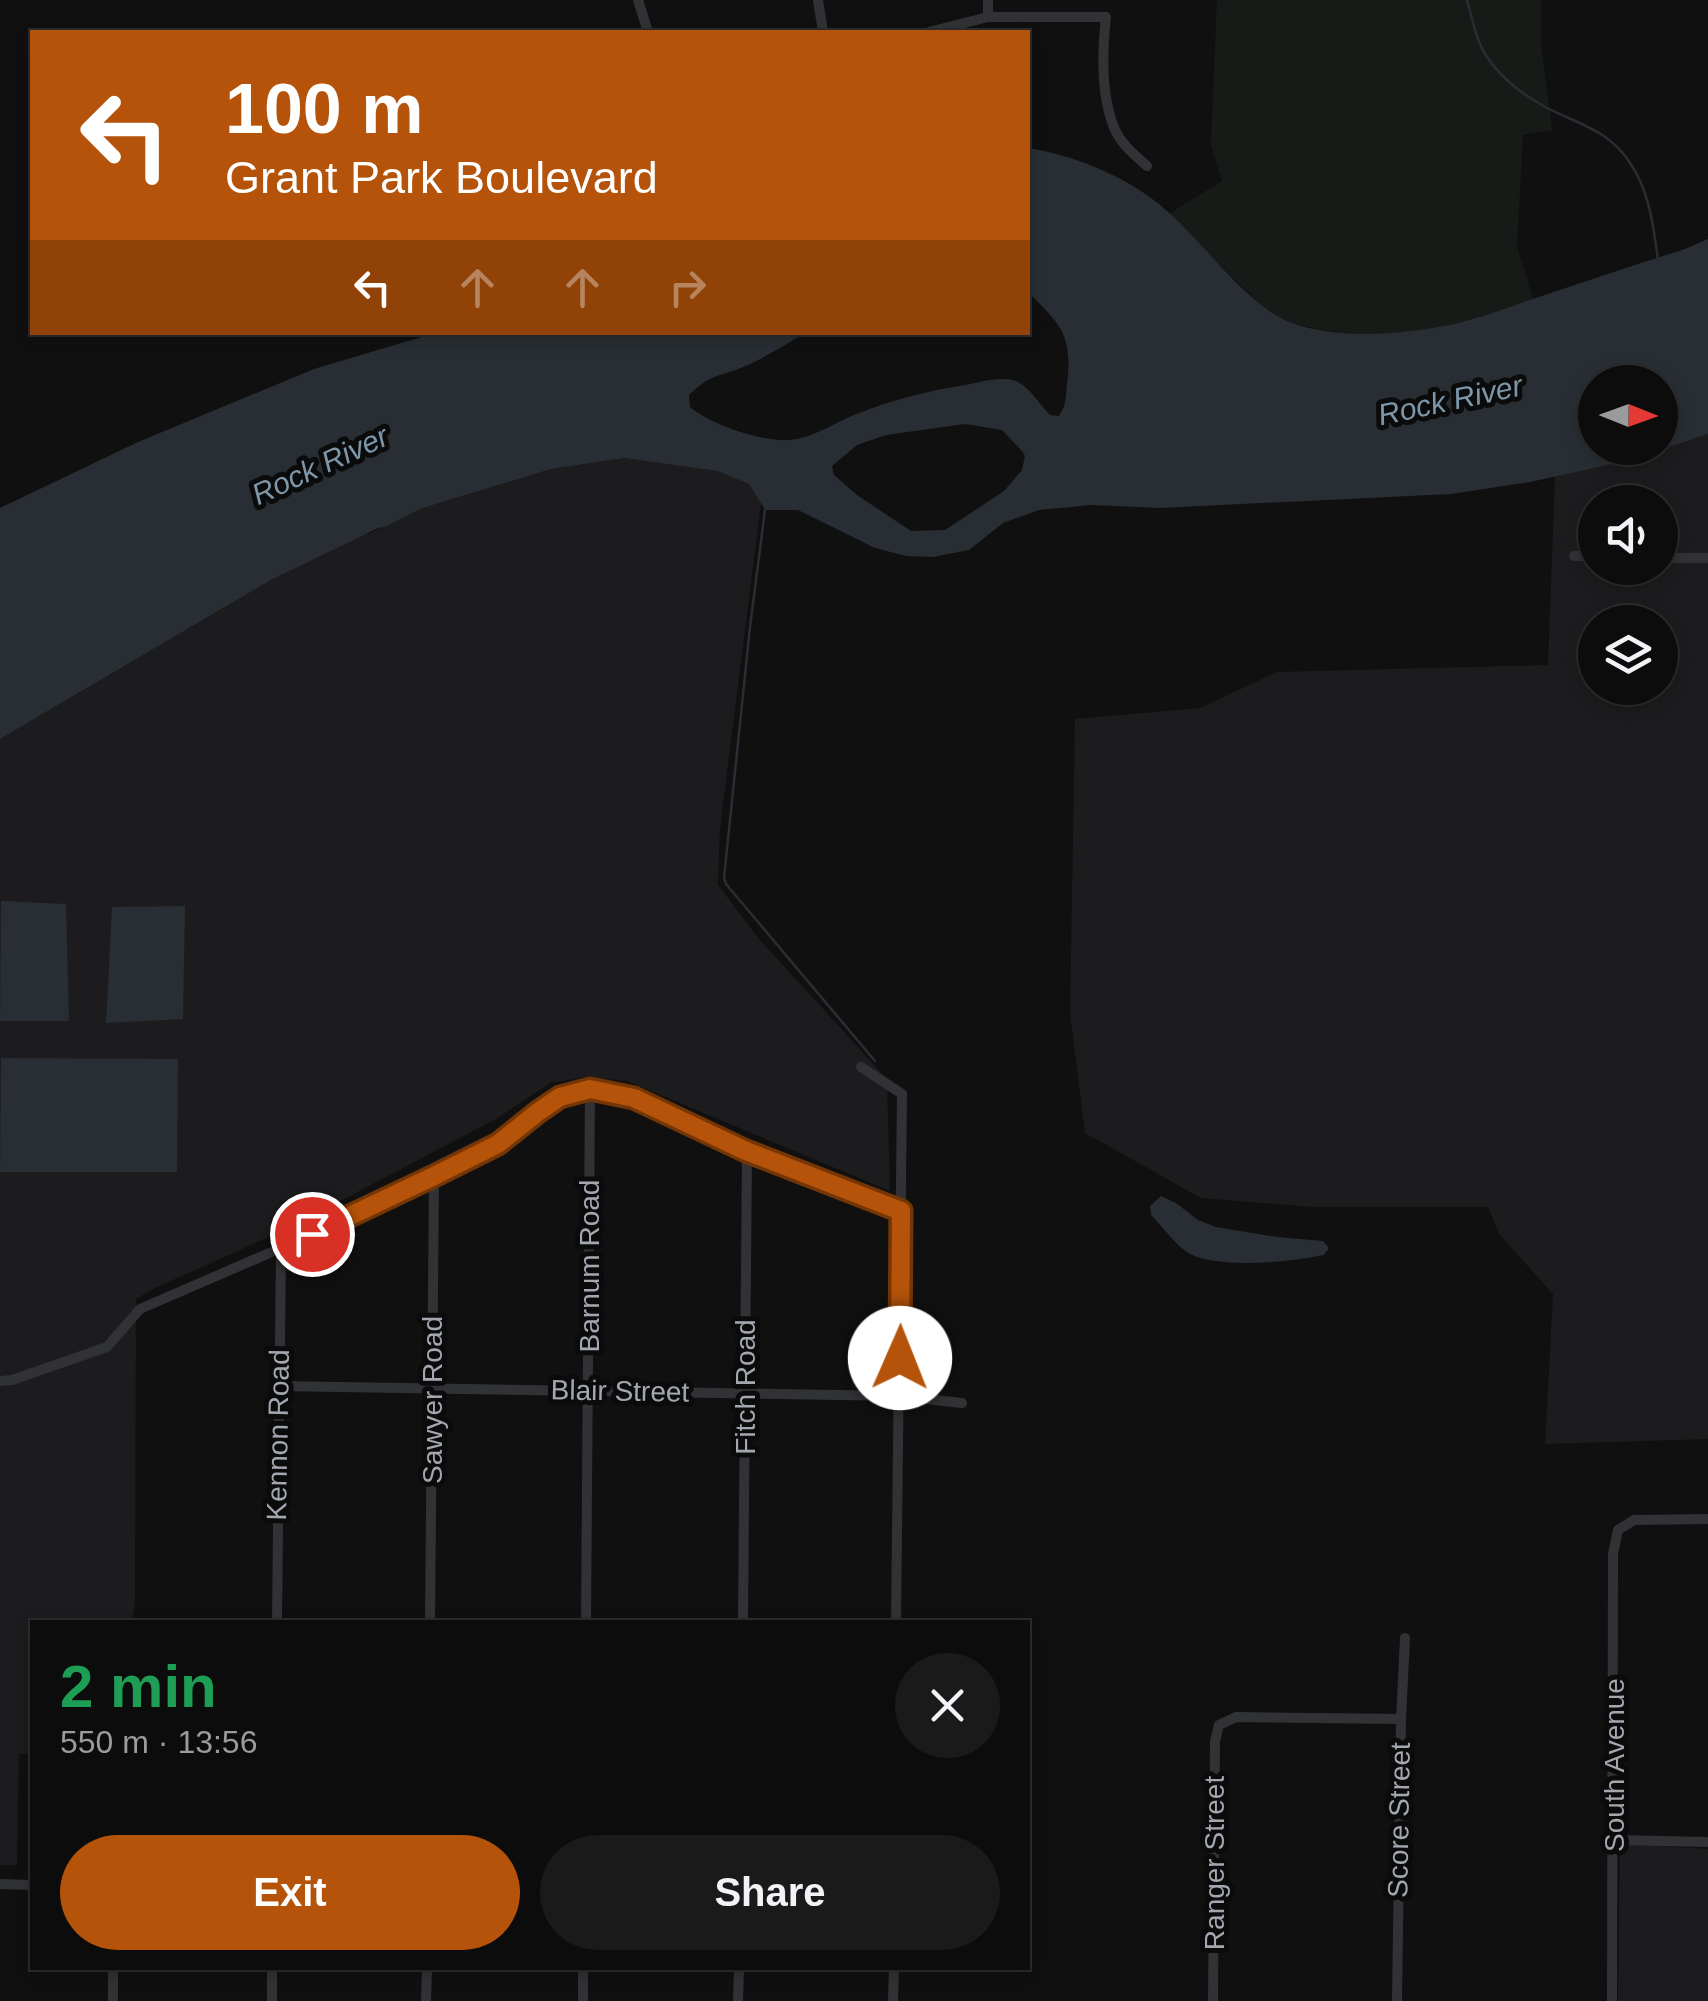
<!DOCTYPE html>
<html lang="en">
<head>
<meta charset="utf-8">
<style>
	body { margin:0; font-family:Arial,sans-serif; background:#1a1a1b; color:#f1f3f6; height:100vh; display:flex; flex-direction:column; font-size:38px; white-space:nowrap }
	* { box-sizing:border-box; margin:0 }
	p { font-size:32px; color:#9a9b9d }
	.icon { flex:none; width:55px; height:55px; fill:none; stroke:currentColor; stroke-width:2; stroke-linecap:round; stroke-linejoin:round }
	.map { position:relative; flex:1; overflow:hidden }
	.drawer { position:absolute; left:30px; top:1620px; width:1000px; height:350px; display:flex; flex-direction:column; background:#0c0c0d; border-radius:0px; box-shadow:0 5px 15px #0003,0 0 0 2px #2c2c2e }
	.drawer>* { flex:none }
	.banner { position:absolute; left:30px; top:30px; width:1000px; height:305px; border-radius:0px; box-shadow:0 5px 15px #0003,0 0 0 2px #2c2c2e; background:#b45309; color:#fff; overflow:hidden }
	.needle { width:65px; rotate:91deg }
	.buttons { position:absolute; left:1578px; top:365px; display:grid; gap:20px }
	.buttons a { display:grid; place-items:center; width:100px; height:100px; border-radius:50%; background:#0c0c0d; box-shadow:0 5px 15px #0003,0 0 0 2px #2c2c2e; font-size:50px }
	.pin { position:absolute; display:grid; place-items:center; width:85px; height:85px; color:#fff; margin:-42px; border:5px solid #fff; border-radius:50%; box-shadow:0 2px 10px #0007 }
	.me { position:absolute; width:110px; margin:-55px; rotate:1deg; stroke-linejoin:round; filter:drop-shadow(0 0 8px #0008) }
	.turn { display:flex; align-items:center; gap:35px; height:210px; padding:0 30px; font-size:45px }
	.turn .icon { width:130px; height:130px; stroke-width:2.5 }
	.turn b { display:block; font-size:70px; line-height:85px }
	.lanes { display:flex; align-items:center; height:95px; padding:0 30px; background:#0003; justify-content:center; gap:50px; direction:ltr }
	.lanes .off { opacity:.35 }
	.round { display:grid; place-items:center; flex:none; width:105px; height:105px; border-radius:52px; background:#1a1a1b }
	.summary { display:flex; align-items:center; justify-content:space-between; height:170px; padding:0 30px }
	h1 { font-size:60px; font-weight:700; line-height:75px; color:#1e9e55 }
	.cta { display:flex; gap:20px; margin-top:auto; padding:20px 30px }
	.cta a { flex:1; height:115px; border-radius:60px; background:#b45309; color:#fff; font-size:40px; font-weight:700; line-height:115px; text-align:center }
	.cta a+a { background:#1a1a1b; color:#f1f3f6 }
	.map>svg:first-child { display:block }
	.built { fill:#1c1c1e; fill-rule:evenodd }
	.green { fill:#171b17 }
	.water { fill:#282e33; fill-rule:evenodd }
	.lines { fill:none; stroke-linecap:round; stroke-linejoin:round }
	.stream { stroke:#282e33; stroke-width:2.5 }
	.minor { stroke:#313235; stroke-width:10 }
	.route-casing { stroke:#753606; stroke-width:25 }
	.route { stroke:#b45309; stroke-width:18 }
	.labels { text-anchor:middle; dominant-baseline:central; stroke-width:10; stroke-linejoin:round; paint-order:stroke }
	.street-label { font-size:28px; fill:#a3a7b0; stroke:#0b0b0c }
	.water-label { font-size:30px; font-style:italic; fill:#7d96a8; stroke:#0b0b0c }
</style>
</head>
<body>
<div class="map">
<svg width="1708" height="2001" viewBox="0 0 1708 2001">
	<rect width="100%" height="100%" fill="#101011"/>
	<path class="built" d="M1708,434V1439L1545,1444L1553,1294L1500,1235L1488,1207H1312L1201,1198L1085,1133L1070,1013L1075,719L1200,708L1277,672L1548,665L1555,476L1630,460ZM1595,502H1660V568H1595ZM1595,622H1660V688H1595Z
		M624,458L717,471L749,484L761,504L720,828L718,885L759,939L887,1079L890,1191L627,1081L586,1077L550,1083L496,1119L291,1227L155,1288L136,1299L135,1602L132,1622H32V1753L19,1754L17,1865H0V739L271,580L361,535L370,533L420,509L551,469Z
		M1620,1844L1708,1849V2001H1618Z"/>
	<path class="green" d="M1217,0H1541V44L1552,130L1523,135L1517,246L1533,299C1503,309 1474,320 1444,326C1395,337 1312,340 1270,311C1261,306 1254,297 1246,290C1220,266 1195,240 1169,214L1222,181L1211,145Z"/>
	<path class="water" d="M1028,148C1073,155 1123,175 1159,204C1198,236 1227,280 1268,310C1311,341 1389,336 1438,327C1471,322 1502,309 1533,299C1584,282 1634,265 1685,249L1708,239V434L1630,460L1530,482L1451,494L1159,508L1092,505L1039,510L1003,523L969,550L933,557L906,556L875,548L798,510H765L749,484L717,471L624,458L551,469L420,509L385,527L378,528L271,580L0,739V508L138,442L314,369L435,333H806C787,343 768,356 748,365C721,377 713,372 689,395L690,407C711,425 762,442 790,440C813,438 834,423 854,415C891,400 927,391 965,385C981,382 1003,375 1018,382C1030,388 1041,406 1050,415L1059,416C1066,406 1066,396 1067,385C1073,335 1061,325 1028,292ZM1595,382H1660V448H1595ZM965,424L1002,430L1022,451L1025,456L1022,470L1004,491L945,530L911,531L857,495L834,475L832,466L857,445L886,435Z
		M1,901L66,904L69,1021H0Z
		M185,906L183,1019L106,1023L112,907Z
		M1,1058L178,1059L177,1172H0Z
		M1161,1196L1176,1203L1198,1220L1216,1227L1277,1237L1323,1241L1329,1248L1324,1255C1290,1262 1221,1269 1190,1254C1176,1246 1163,1227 1151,1215L1150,1206Z"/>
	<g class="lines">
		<path class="stream" d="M1467,0C1472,17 1475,37 1484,52C1498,76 1523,95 1547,108C1579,124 1610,131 1630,163C1650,192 1653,226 1658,259
			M765,510L750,627L724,878L726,884L875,1061"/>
		<path class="minor" d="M638,0L648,32
			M818,0L823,32
			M988,0V17
			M929,32L988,17H1106C1102,52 1101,97 1115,130C1122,145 1135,155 1147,166
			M1574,556H1595
			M1660,558H1708
			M861,1067L902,1094L896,1622
			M0,1381L12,1380L107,1347L140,1309L281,1248L434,1177L498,1143L538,1112L560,1097L590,1089L634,1098L747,1151L901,1211
			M278,1386L899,1396L962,1403
			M277,1622L281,1248
			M430,1622L434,1177
			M586,1622L590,1089
			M743,1622L747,1151
			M1614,1840L1708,1842
			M0,1884L32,1885
			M113,2001V1968
			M272,2001V1968
			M426,2001L427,1968
			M583,2001V1968
			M738,2001L739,1968
			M893,2001L894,1968
			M1213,2001L1215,1741L1219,1725L1236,1717L1401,1719
			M1397,2001L1401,1719L1405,1638
			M1612,2001L1613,1554L1618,1530L1634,1520L1708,1519"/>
	</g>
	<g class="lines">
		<g class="route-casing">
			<path id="route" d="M312,1234L434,1176L498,1144L538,1112L560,1097L590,1089L634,1098L746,1151L901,1211L900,1358"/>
		</g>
		<use href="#route" class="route"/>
	</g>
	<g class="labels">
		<g class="street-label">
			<text transform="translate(589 1266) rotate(-90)">Barnum Road</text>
			<text transform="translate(745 1387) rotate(-90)">Fitch Road</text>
			<text transform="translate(620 1391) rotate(1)">Blair Street</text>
			<text transform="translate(432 1400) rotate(-90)">Sawyer Road</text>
			<text transform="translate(278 1435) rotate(-89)">Kennon Road</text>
			<text transform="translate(1614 1765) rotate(-90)">South Avenue</text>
			<text transform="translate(1399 1820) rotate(-89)">Score Street</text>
			<text transform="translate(1214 1863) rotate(-90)">Ranger Street</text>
		</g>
		<g class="water-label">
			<text transform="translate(1450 400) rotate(-12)">Rock River</text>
			<text transform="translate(320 465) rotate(-25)">Rock River</text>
		</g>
	</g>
</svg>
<div class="buttons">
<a><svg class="needle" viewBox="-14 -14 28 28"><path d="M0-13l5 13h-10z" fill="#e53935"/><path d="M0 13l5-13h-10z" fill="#9a9b9d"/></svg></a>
<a><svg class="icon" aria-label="sound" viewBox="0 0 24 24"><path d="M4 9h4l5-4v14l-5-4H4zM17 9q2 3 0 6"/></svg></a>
<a><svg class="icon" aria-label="layers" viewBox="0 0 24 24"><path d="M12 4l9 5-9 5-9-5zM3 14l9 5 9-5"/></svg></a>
</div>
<div class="pin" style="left:312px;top:1234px;background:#d93025"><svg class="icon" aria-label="arrive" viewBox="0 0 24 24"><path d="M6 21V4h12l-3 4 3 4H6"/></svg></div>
<svg class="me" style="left:900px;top:1358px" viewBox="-20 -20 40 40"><circle r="19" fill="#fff"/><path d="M0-13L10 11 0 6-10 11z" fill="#b45309"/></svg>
<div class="banner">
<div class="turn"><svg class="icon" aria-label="left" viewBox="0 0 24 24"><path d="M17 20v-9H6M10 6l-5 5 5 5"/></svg><div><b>100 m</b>Grant Park Boulevard</div></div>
<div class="lanes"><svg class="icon" aria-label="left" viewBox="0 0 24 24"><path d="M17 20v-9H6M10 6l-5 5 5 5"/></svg><svg class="icon off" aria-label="ahead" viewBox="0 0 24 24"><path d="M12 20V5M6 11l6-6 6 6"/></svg><svg class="icon off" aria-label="ahead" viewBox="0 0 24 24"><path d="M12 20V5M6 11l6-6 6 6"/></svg><svg class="icon off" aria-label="right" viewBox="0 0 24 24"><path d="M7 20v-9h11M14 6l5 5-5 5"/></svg></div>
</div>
<section class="drawer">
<div class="summary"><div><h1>2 min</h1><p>550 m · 13:56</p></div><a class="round"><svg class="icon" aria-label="close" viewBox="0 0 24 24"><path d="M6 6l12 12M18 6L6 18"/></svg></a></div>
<div class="cta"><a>Exit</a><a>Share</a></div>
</section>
</div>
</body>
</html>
